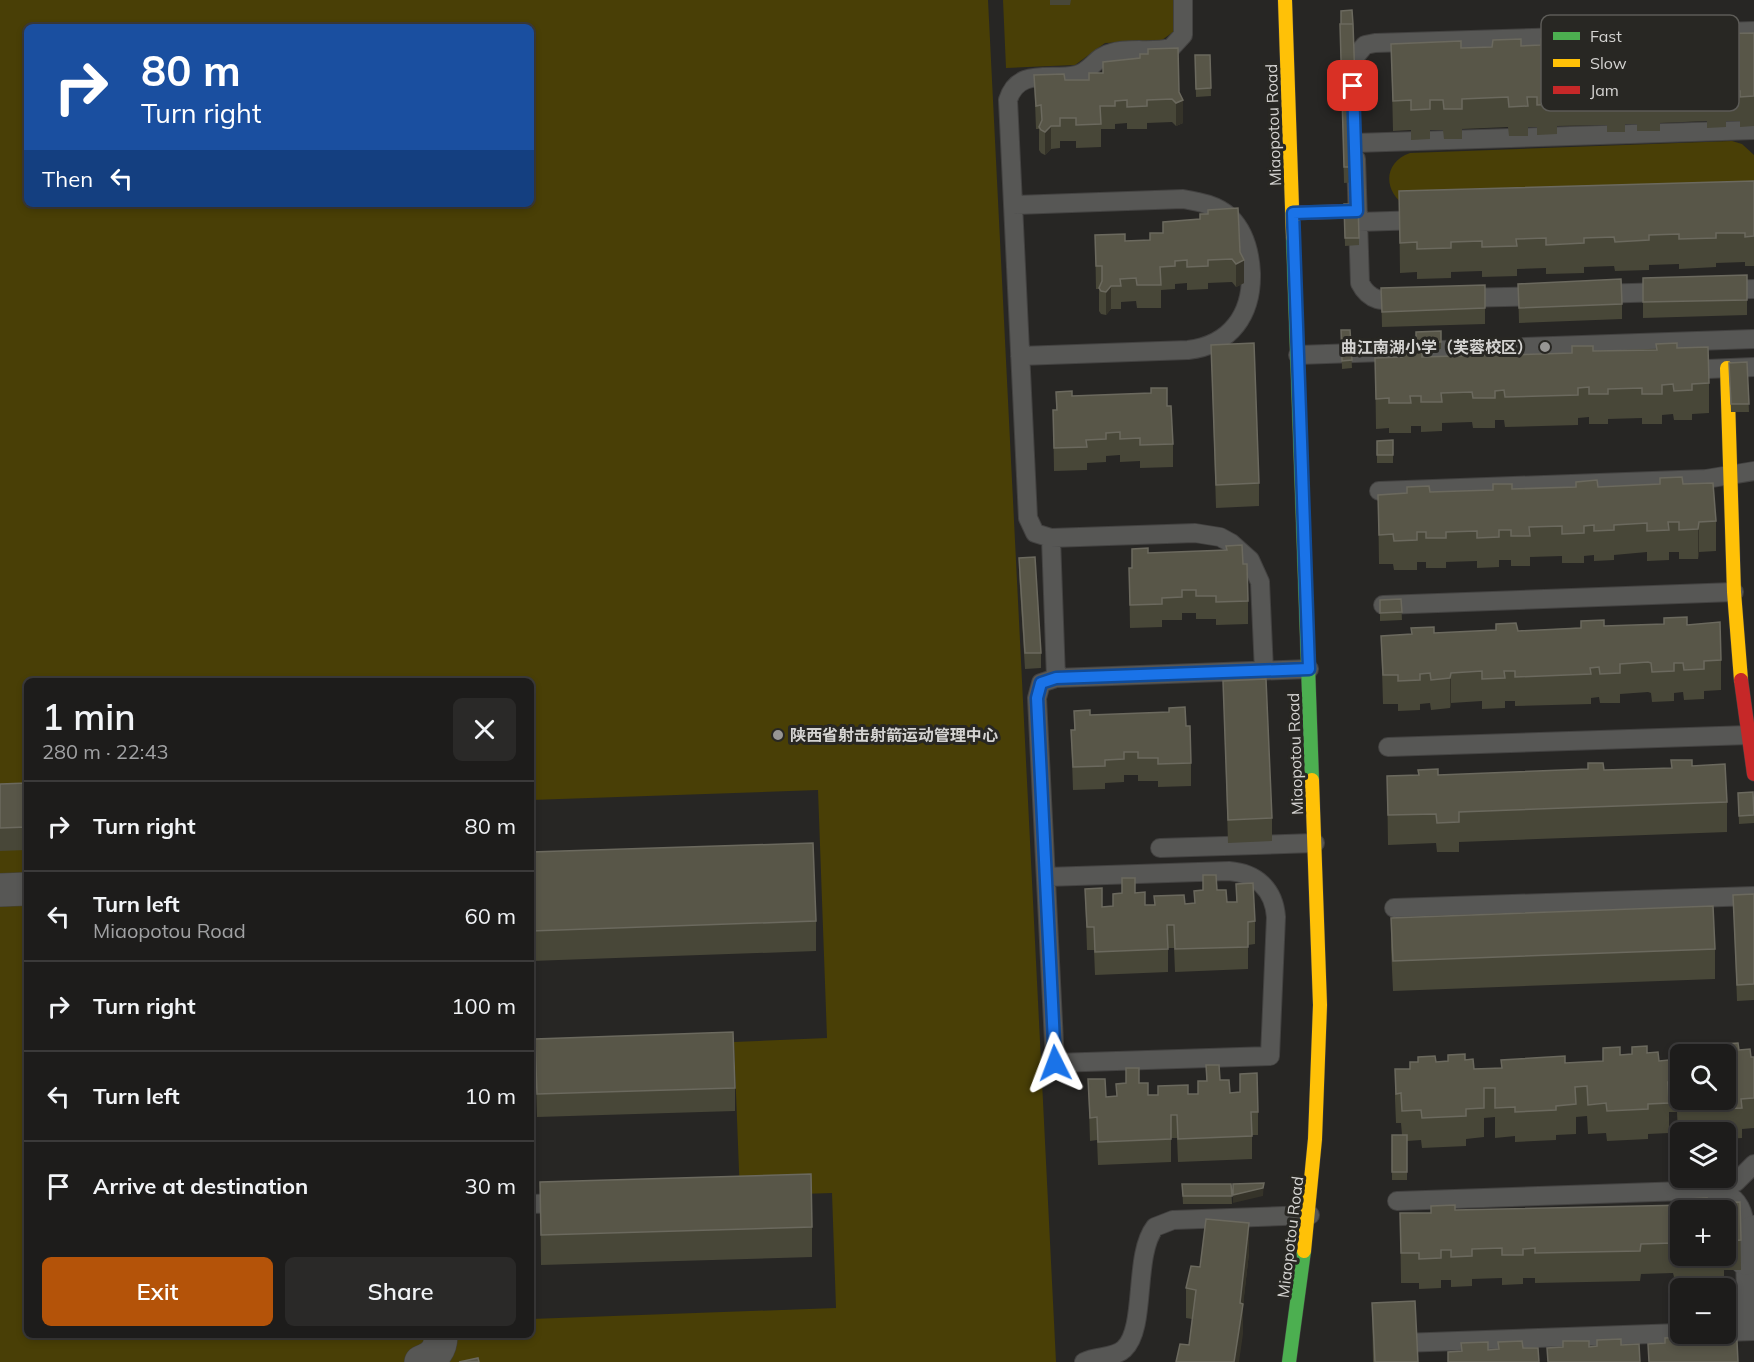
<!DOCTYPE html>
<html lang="en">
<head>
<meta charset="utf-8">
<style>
	body { margin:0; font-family:Mulish,"Noto Sans SC",sans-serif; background:#2a2928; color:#f1f3f6; height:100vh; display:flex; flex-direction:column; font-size:22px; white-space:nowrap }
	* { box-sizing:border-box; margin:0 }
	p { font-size:20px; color:#a0a1a3 }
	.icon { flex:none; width:33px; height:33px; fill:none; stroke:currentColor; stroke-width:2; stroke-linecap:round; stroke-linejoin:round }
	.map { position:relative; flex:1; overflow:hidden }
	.drawer { position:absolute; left:24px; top:678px; width:510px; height:660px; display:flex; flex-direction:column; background:#1d1c1b; border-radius:9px; box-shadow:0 3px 9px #0003,0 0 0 2px #3b3a3a }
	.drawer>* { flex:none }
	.banner { position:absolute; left:24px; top:24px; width:510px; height:183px; border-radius:9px; box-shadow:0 3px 9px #0003,0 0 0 2px #3b3a3a; background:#1a4fa0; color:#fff; overflow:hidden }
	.buttons { position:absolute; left:1670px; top:1044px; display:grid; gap:12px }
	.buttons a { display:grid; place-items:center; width:66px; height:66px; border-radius:9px; background:#1d1c1b; box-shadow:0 3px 9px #0003,0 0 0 2px #3b3a3a; font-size:30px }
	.pin { position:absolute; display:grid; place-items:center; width:51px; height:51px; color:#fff; margin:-26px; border-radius:12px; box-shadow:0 3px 9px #0006 }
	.me { position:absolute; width:66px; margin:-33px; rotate:357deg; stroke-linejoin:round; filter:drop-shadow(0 0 4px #0008) }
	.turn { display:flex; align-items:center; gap:21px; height:126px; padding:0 18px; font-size:27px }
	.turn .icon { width:78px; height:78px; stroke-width:2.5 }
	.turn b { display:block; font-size:42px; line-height:51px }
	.then { display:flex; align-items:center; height:57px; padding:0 18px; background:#0003; gap:12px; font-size:22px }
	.round { display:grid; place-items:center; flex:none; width:63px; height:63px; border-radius:9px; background:#2a2928 }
	.overview { display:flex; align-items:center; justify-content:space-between; height:102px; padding:0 18px }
	h1 { font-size:36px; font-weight:600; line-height:45px }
	.button { display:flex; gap:12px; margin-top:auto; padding:12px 18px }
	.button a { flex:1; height:69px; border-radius:9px; background:#b45309; color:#fff; font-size:24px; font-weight:600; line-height:69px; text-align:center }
	.button a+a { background:#2a2928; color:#f1f3f6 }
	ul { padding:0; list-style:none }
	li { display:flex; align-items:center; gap:18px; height:90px; padding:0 18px; border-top:2px solid #3b3a3a }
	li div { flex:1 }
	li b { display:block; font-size:22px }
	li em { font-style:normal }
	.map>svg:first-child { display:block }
	.green { fill:#493f06; fill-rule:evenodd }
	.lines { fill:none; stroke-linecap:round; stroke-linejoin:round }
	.lane-casing { stroke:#434241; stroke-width:20 }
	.street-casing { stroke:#434241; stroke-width:34 }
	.fast-casing { stroke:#434241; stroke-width:15 }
	.slow-casing { stroke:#434241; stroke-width:15 }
	.jam-casing { stroke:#434241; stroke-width:15 }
	.lane { stroke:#575755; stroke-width:18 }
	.street { stroke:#575755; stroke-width:33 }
	.fast { stroke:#4caf50; stroke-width:14 }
	.slow { stroke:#ffc107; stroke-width:14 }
	.jam { stroke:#c62828; stroke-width:14 }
	.wall { fill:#484738; fill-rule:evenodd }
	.shaded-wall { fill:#353329 }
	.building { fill:#585648; stroke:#6b695e; stroke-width:1.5 }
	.route-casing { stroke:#114b97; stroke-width:15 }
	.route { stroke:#1a73e8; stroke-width:10 }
	.poi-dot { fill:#979694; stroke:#282723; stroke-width:2 }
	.labels { text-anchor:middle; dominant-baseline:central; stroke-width:6; stroke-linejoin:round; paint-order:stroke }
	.street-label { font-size:16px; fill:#d4d3d1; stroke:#282723 }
	.poi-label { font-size:16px; font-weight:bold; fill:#d4d3d1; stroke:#282723; text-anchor:end }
	.key { fill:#282723; stroke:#5c5b57; stroke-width:1.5 }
	.key-label { font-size:16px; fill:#d4d3d1 }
</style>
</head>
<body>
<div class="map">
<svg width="1754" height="1362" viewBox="0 0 1754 1362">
	<rect width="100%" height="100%" fill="#272624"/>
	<path class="green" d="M0,0H988L1056,1362H0ZM27,27H531V204H27ZM27,681H531V800L818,790L827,1038L734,1042L740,1196L832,1193L836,1308L531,1319V1335H27Z
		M1003,0H1173V32L1162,40L1105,43L1075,65L1006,68Z
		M1732,141L1742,144L1754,155V184L1406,206C1383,192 1383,162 1410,153Z"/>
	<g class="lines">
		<g class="lane-casing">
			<path id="lane" d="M1353,81L1354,58L1365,45L1375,43L1754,31
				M1355,143L1754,130
				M1356,159L1360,283C1370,303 1385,301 1404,300
				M1013,205L1183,199C1200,202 1217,205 1230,217C1245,232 1250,253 1251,273C1252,314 1231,345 1188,350L1020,356
				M1358,222L1422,220
				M1723,290L1754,289
				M1597,294L1665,292
				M1462,298L1542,296
				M1298,355L1754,339
				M1684,370L1754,367
				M1379,491L1706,479L1754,471
				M1051,538L1195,533L1220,537L1231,543L1250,560L1260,582L1264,671
				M1383,605L1734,592
				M1056,678L1309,669
				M1388,747L1749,735
				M1160,848L1315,843
				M1046,877L1229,871C1256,873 1274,889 1276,917L1270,1056L1055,1063L1037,698L1041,683L1056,678L1051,538L1035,533L1028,518L1008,100C1018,67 1051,81 1076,75C1091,72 1096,56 1111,53C1130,47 1152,53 1171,48L1183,35V0
				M1394,908L1754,896
				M1713,1190L1736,1182L1754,1164
				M1397,1201L1713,1190C1731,1193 1740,1201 1744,1219L1747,1331
				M531,1204L563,1203
				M1725,1332L1754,1331
				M1402,1343L1680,1333
				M1084,1362C1097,1355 1113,1359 1124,1349C1147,1328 1133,1255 1155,1227L1173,1220L1310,1215"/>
		</g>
		<g class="street-casing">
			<path id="street" d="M0,890L27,889
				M1745,1258L1747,1243L1754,1232
				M421,1362C435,1357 441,1349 441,1335"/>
		</g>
		<g class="fast-casing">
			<path id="fast" d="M1293,237L1312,780
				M1289,1362L1304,1251"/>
		</g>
		<g class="slow-casing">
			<path id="slow" d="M1285,0L1293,237
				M1727,368L1734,592L1741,680
				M1304,1251L1315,1139L1320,1005L1312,780"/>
		</g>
		<g class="jam-casing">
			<path id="jam" d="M1293,213L1357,211
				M1741,680L1754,774"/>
		</g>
		<use href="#lane" class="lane"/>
		<use href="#street" class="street"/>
		<use href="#fast" class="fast"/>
		<use href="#slow" class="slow"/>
		<use href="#jam" class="jam"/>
	</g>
	<path class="wall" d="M1050,0H1071L1070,5H1050Z
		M1340,24L1358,167V182L1344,183Z
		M1754,33V126L1740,127V121H1726V127L1707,128V121L1660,123V131H1637V124H1625V132H1607V125L1557,126V134L1537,135V127H1528V136H1509L1508,127L1462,129V139H1444L1443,130H1430V139L1411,140V130L1393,131L1391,44L1461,48L1571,45L1705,40Z
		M1195,55H1210L1211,96L1196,97Z
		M1034,75L1065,80L1179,92L1183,123L1176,126L1172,122L1147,123V129H1127V123L1115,124V129H1101V147L1076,148V141H1060V148L1051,149L1045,155L1041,153L1039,150V129H1036Z
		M1754,181V266H1745V262L1716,263V267L1679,269V264L1649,265V270L1615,271L1614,266L1584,267V273L1546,274V268L1517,269V276L1482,277V271L1451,272V278L1417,279V272L1400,273L1399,191Z
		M1344,204H1358L1359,245L1345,246Z
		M1095,235L1125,241L1240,252L1244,283L1236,287L1232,282L1208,283V289L1187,290V283L1175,284V289L1161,290V308H1137L1136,301L1121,302V309H1111L1106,315L1101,314L1099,311V289H1096Z
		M1747,275V315L1643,318V278Z
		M1518,284L1622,304V319L1519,323Z
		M1381,288L1485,308V324L1382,327Z
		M1341,330H1350L1352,368L1342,369Z
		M1441,331V349L1416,350V332Z
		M1211,345L1259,483V506L1216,508Z
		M1677,348L1709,383V413L1692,414V420H1674L1673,414L1662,415V424H1642V418L1608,419V424H1589V417L1578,418V425L1505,427L1504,420H1495V428H1473L1472,422L1442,423V431L1421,432V426H1411V433H1389V428L1376,429L1375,358L1572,353L1593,351Z
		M1747,362L1749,412H1731L1729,363Z
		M1056,392L1072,396L1167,406L1173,444V467L1140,468V461L1120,462V455L1106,456V462L1087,463V470L1054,471L1053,410H1056Z
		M1393,440V463H1377V441Z
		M1683,484L1716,521V551L1699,552L1698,559H1679V552H1669V560L1647,561V552L1614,555V560L1594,561V555L1584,556V563H1562V556L1530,557V566H1511V560H1499V567L1477,568V561L1446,562V568H1426V562H1417V570H1394L1393,564H1379L1378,495L1512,489L1598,487Z
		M1132,549L1148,553L1243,564L1248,601V624L1216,625V619H1196V613H1182V620H1162V627L1130,628L1129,568H1132Z
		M1019,558L1041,653V668L1025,669L1019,574Z
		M1401,599L1402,620L1380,621V600Z
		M1687,625L1721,660V690L1704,691V699L1684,700L1683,692L1674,693V701L1652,702L1651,693L1648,692L1620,694V703H1600L1599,697L1591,698V704L1515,706V701H1505V708L1482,709V701L1451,703L1450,708L1431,710L1430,703L1420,704V710L1398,711V704H1383L1381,636L1434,633L1518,631L1604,626Z
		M1223,681L1272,818V841L1228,843Z
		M1074,711L1090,715L1186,726L1191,763V786L1158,787V781H1138V775H1124V782L1105,783V789L1073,790L1071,730H1074Z
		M1692,766L1727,802V832L1459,842V852H1437L1436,843L1388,845L1387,776L1418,775V770L1438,775L1671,768Z
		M27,783V850L0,851V784Z
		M1738,793L1754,813V823L1739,824Z
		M531,852L816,921V951L531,961Z
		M1203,875L1227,902H1236V884L1255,921V944L1248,945V969L1175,972L1174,948H1168V972L1095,975L1094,950H1087L1085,889L1102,907L1113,906L1122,893V878L1145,905L1194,903L1203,890Z
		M1754,894V1000L1737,1001L1733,895Z
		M1391,918L1715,949V979L1393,991L1391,948Z
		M535,1039L735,1088V1111L537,1117Z
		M1739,1050L1751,1057H1754V1128L1742,1129V1138L1725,1139V1132H1696L1678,1133L1677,1112H1669V1133L1648,1134V1139L1607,1141L1606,1133L1588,1134L1587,1116L1576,1117V1134L1556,1135V1140L1515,1142V1136L1495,1138V1117L1484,1118V1137L1466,1139V1146L1422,1148L1421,1140L1407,1141V1180H1392V1135H1402L1401,1123H1396L1395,1099V1069H1410V1062H1418V1057L1436,1062L1465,1060L1474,1069L1603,1062L1620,1055L1647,1053L1659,1061L1680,1059V1100L1712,1052Z
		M1206,1065L1230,1093L1240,1092V1074L1258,1112V1135H1252V1159L1178,1162L1177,1138H1171V1162L1098,1165L1097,1140L1090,1141L1088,1079L1106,1097L1116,1096L1126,1084V1068L1139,1083L1148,1095L1198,1094L1206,1081Z
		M540,1182L812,1227V1257L541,1265Z
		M1182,1184H1231L1232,1204H1183Z
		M1707,1198V1203L1740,1202L1741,1270H1724V1276L1674,1277L1673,1273L1641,1274L1640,1281L1535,1283V1278H1523V1284L1502,1285V1278L1472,1279V1286L1451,1287V1280H1441V1288L1419,1289V1283H1401L1400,1213H1431V1206L1455,1205V1210L1686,1205V1199ZM1680,1210H1725V1256H1680Z
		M1249,1253L1243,1304V1334L1189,1345L1192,1319L1186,1318V1288L1200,1267Z
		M1372,1303L1418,1362H1373Z"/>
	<path class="shaded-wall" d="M1183,100V123L1176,126V103Z
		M1051,126V149L1045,155V132Z
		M1244,260V283L1236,287V264Z
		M1111,286V309L1106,315V292Z
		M1699,522V552L1698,559V529Z
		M1451,673V703L1450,708V678Z
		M1264,1183L1263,1196L1233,1203V1195Z
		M1249,1223V1253L1243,1307V1304V1334L1239,1362H1234Z"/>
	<path class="building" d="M1352,10L1353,24H1341V11Z
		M1340,24H1353L1358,167H1344Z
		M1754,33V96L1740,97V91H1726V97L1707,98V92L1659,93L1660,101L1637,102V94H1625V102L1607,103V95L1557,96V104L1537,105V97H1527L1528,106L1509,107L1508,97L1462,99V109H1444L1443,100H1430V109L1411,110V100L1393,101L1391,44L1461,41V48L1492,47L1493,40L1521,39V46L1541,45V39L1570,38L1571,45L1637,43V36H1657V42L1705,40V34Z
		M1178,48L1179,92L1183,100L1176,103L1172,99L1147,100V106L1127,107V100L1115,101V106H1100L1101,124L1076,125V118H1060V126H1051L1045,132L1041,130L1039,127L1042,120L1041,105L1036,106L1034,75L1064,74L1065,80H1089V73H1103V62L1140,58V54H1148V49Z
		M1195,55H1210L1211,88L1196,89Z
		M1754,181V236L1745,237V233H1716V238L1679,239V234L1649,235V240L1615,242L1614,237L1584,238V243L1546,245V238L1516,239L1517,246L1482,247V241L1451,242V248L1417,249V242L1400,243L1399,191Z
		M1344,204H1358L1359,238H1345Z
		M1238,208L1240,252L1244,260L1236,264L1232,259L1208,260V266L1187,267V260L1175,261V266L1160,267L1161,285H1137L1136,278L1120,279L1121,286H1111L1106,292L1101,291L1099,288L1102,281V266H1096L1095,235L1125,234V241L1150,240V233H1163V222L1200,219V214H1208V210Z
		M1747,275V300L1643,302V278Z
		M1621,279L1622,304L1519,308L1518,284Z
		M1485,285V308L1382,312L1381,288Z
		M1341,330H1350L1352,360L1342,361Z
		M1441,331V342H1416V332Z
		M1254,343L1259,483L1216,485L1211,345Z
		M1677,343V348L1708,347L1709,383L1692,384V390L1674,391L1673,384L1662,385V394H1642V388L1608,389V394H1589V387L1578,388V395L1505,397L1504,390L1495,391V398H1473L1472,392L1441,393L1442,402H1421V396H1410L1411,403H1389V398L1376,399L1375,358L1402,357V352H1422V357L1487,355V349H1506L1507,355L1572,353V346H1593V351L1657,350L1656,344Z
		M1747,362L1749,404H1731L1729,363Z
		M1151,388H1167V406H1171L1173,444L1140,445V438L1120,439V432L1106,433V439L1086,440L1087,447L1054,448L1053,410H1057L1056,392L1072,391V396L1151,393Z
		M1393,440V455H1377V441Z
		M1682,477L1683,484L1713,483L1716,521L1699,522L1698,529L1679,530V522H1668L1669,530L1647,531V523L1614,525V530L1594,531V525L1584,526V533L1562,534V526L1529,527L1530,536H1511V530H1499V537L1477,538V531L1446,532V538H1426V532H1417V540L1394,541L1393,534L1379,535L1378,495L1407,493V487L1429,486L1430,492L1493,490V484H1512V489L1576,487V482L1597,480L1598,487L1660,484V478Z
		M1242,545L1243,564H1247L1248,601L1216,602V596H1196V590H1182V597L1162,598V604L1130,605L1129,568H1132V549L1148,548V553L1227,550L1226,546Z
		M1035,557L1041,653H1025L1019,558Z
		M1401,599L1402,612L1380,613V600Z
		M1687,617V625L1720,622L1721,660L1704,661V669L1684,670L1683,663H1674V671L1652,672L1651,663L1648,662L1620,664V673L1600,674L1599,667L1590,668L1591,674L1515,677V671H1504L1505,678L1482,679V671L1451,673L1450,678L1431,680L1430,673L1420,674V680L1398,681V675H1383L1381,636L1412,634L1411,628L1434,627V633L1496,630V624L1516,623L1518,631L1581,628V621L1604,620V626L1664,624V618Z
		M1266,679L1272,818L1228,820L1223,681Z
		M1185,707L1186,726H1190L1191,763L1158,764V758H1138V752H1124V759L1105,760V766L1073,767L1071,730H1075L1074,711L1090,710V715L1169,712V708Z
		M1671,760H1692V766L1725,764L1727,802L1459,812V822L1437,823L1436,814L1388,815L1387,776L1419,775L1418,770L1438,769V775L1588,769V763H1603L1604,770L1672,768Z
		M27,783V827L0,828V784Z
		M1753,792L1754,815L1739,816L1738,793Z
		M813,843L816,921L531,931V852Z
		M1203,875H1216L1217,890H1226L1227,902H1237L1236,884L1253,883L1255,921L1248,922V947L1175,949L1174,925H1167L1168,949L1095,952L1094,927H1087L1085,889L1102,888V907L1113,906V894L1122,893V878H1135V893L1145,892V905H1155L1154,896L1184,895L1185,904L1195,903L1194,891L1203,890Z
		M1754,894V984L1737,985L1733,895Z
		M1713,906L1715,949L1393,961L1391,918Z
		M733,1032L735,1088L537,1094L535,1039Z
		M1738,1043L1739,1050L1750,1049L1751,1057H1754V1098L1741,1099L1742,1108L1697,1110L1696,1102L1678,1103L1677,1082H1668L1669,1103L1648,1104V1109L1607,1111L1606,1103L1588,1105L1587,1086L1575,1087L1576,1104L1556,1106V1110L1515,1112V1107L1495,1108V1088H1484V1108L1466,1109V1116L1422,1118L1421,1110L1402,1111L1401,1093L1396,1094L1395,1069H1410V1062H1418V1057L1435,1056L1436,1062L1448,1061V1055L1465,1054V1060L1473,1059L1474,1069L1502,1068L1501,1060L1565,1056V1063L1603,1061V1048L1620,1047V1055L1632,1054V1047L1647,1046V1053L1658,1052L1659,1061L1680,1059V1100H1725V1054H1685L1684,1052L1694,1051L1693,1045L1712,1044V1052H1724V1044Z
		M1206,1065H1219L1220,1080H1229L1230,1093L1240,1092V1074L1257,1073L1258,1112H1251L1252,1136L1178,1139L1177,1115H1171V1139L1098,1142L1097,1117L1090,1118L1088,1079H1105L1106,1097L1117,1096L1116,1084L1126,1083V1068H1139V1083H1148V1095H1158V1086L1188,1085V1094H1198V1081H1207Z
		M1392,1135H1407V1172H1392Z
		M811,1174L812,1227L541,1235L540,1182Z
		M1264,1183L1263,1188L1233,1195V1184Z
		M1182,1184H1231L1232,1196H1183Z
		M1707,1198V1203L1740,1202L1741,1240L1725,1241V1210H1680V1247H1674L1673,1243L1641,1244L1640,1251L1535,1253V1248L1523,1249V1255H1502V1248L1472,1249V1256L1451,1257V1250H1441V1258L1419,1259V1253H1401L1400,1213H1431V1206L1455,1205V1210L1686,1205V1199Z
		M1206,1219L1249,1223L1240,1303L1243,1304L1234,1362H1176L1180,1344L1189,1345L1196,1290L1186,1288L1191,1266L1200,1267Z
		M1415,1301L1418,1362H1375L1372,1303Z
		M1690,1337V1342L1700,1341V1338L1723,1337L1724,1341H1737L1738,1362H1649L1648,1344L1665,1343V1338Z
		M1621,1339V1345L1639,1344L1640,1362H1548L1547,1348L1563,1347V1341H1589V1347L1597,1346V1340Z
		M1522,1341L1523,1348H1538L1539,1362H1448V1352L1462,1351L1461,1343L1488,1342V1350L1499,1349L1498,1342Z
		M478,1358L479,1362H459Z"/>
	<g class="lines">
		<g class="route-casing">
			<path id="route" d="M1055,1063L1037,698L1041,683L1056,678L1309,669L1293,213L1357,211L1353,86"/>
		</g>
		<use href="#route" class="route"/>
	</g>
	<g class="poi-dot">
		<circle cx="1545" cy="347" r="6"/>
		<circle cx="778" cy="735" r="6"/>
	</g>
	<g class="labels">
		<g class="street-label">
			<text transform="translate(1273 125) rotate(-92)">Miaopotou Road</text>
			<text transform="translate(1295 754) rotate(-92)">Miaopotou Road</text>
			<text transform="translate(1290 1237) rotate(-83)">Miaopotou Road</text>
		</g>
		<g class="poi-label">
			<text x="1533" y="347">曲江南湖小学（芙蓉校区）</text>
			<text x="790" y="735" text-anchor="start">陕西省射击射箭运动管理中心</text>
		</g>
	</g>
	<rect x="1541" y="15" width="198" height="96" rx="9" class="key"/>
	<rect x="1553" y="32" width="27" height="8" fill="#4caf50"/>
	<rect x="1553" y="59" width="27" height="8" fill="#ffc107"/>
	<rect x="1553" y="86" width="27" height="8" fill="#c62828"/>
	<g class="key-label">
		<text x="1590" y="42">Fast</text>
		<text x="1590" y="69">Slow</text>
		<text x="1590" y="96">Jam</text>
	</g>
</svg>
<div class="buttons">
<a><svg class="icon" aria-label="search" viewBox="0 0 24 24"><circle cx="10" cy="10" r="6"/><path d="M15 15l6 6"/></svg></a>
<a><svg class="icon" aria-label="layers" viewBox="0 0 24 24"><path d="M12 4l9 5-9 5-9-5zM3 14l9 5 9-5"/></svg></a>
<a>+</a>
<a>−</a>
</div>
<div class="pin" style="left:1353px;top:86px;background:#d93025"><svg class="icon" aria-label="arrive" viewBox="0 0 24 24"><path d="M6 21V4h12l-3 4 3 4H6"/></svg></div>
<svg class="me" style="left:1055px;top:1063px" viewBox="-20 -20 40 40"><path d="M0-17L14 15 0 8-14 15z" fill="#1a73e8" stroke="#fff" stroke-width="4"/></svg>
<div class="banner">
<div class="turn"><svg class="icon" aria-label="right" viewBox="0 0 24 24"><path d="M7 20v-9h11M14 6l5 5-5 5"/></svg><div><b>80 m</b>Turn right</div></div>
<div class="then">Then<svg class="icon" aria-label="left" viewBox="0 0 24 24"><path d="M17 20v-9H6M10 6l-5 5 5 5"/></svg></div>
</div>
<section class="drawer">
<div class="overview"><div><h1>1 min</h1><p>280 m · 22:43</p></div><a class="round"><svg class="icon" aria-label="close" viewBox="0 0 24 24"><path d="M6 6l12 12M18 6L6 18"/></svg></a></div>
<ul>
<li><svg class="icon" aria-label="right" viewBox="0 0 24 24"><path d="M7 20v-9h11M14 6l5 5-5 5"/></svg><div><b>Turn right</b></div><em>80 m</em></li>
<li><svg class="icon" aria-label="left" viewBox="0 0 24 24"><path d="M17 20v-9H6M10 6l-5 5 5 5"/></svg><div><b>Turn left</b><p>Miaopotou Road</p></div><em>60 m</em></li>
<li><svg class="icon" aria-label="right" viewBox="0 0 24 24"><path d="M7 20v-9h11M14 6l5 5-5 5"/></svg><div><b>Turn right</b></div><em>100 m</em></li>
<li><svg class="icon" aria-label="left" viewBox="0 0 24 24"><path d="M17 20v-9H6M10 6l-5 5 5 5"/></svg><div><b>Turn left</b></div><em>10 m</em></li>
<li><svg class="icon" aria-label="arrive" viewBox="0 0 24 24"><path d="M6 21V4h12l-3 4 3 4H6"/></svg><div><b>Arrive at destination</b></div><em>30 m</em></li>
</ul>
<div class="button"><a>Exit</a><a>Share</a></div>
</section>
</div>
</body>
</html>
